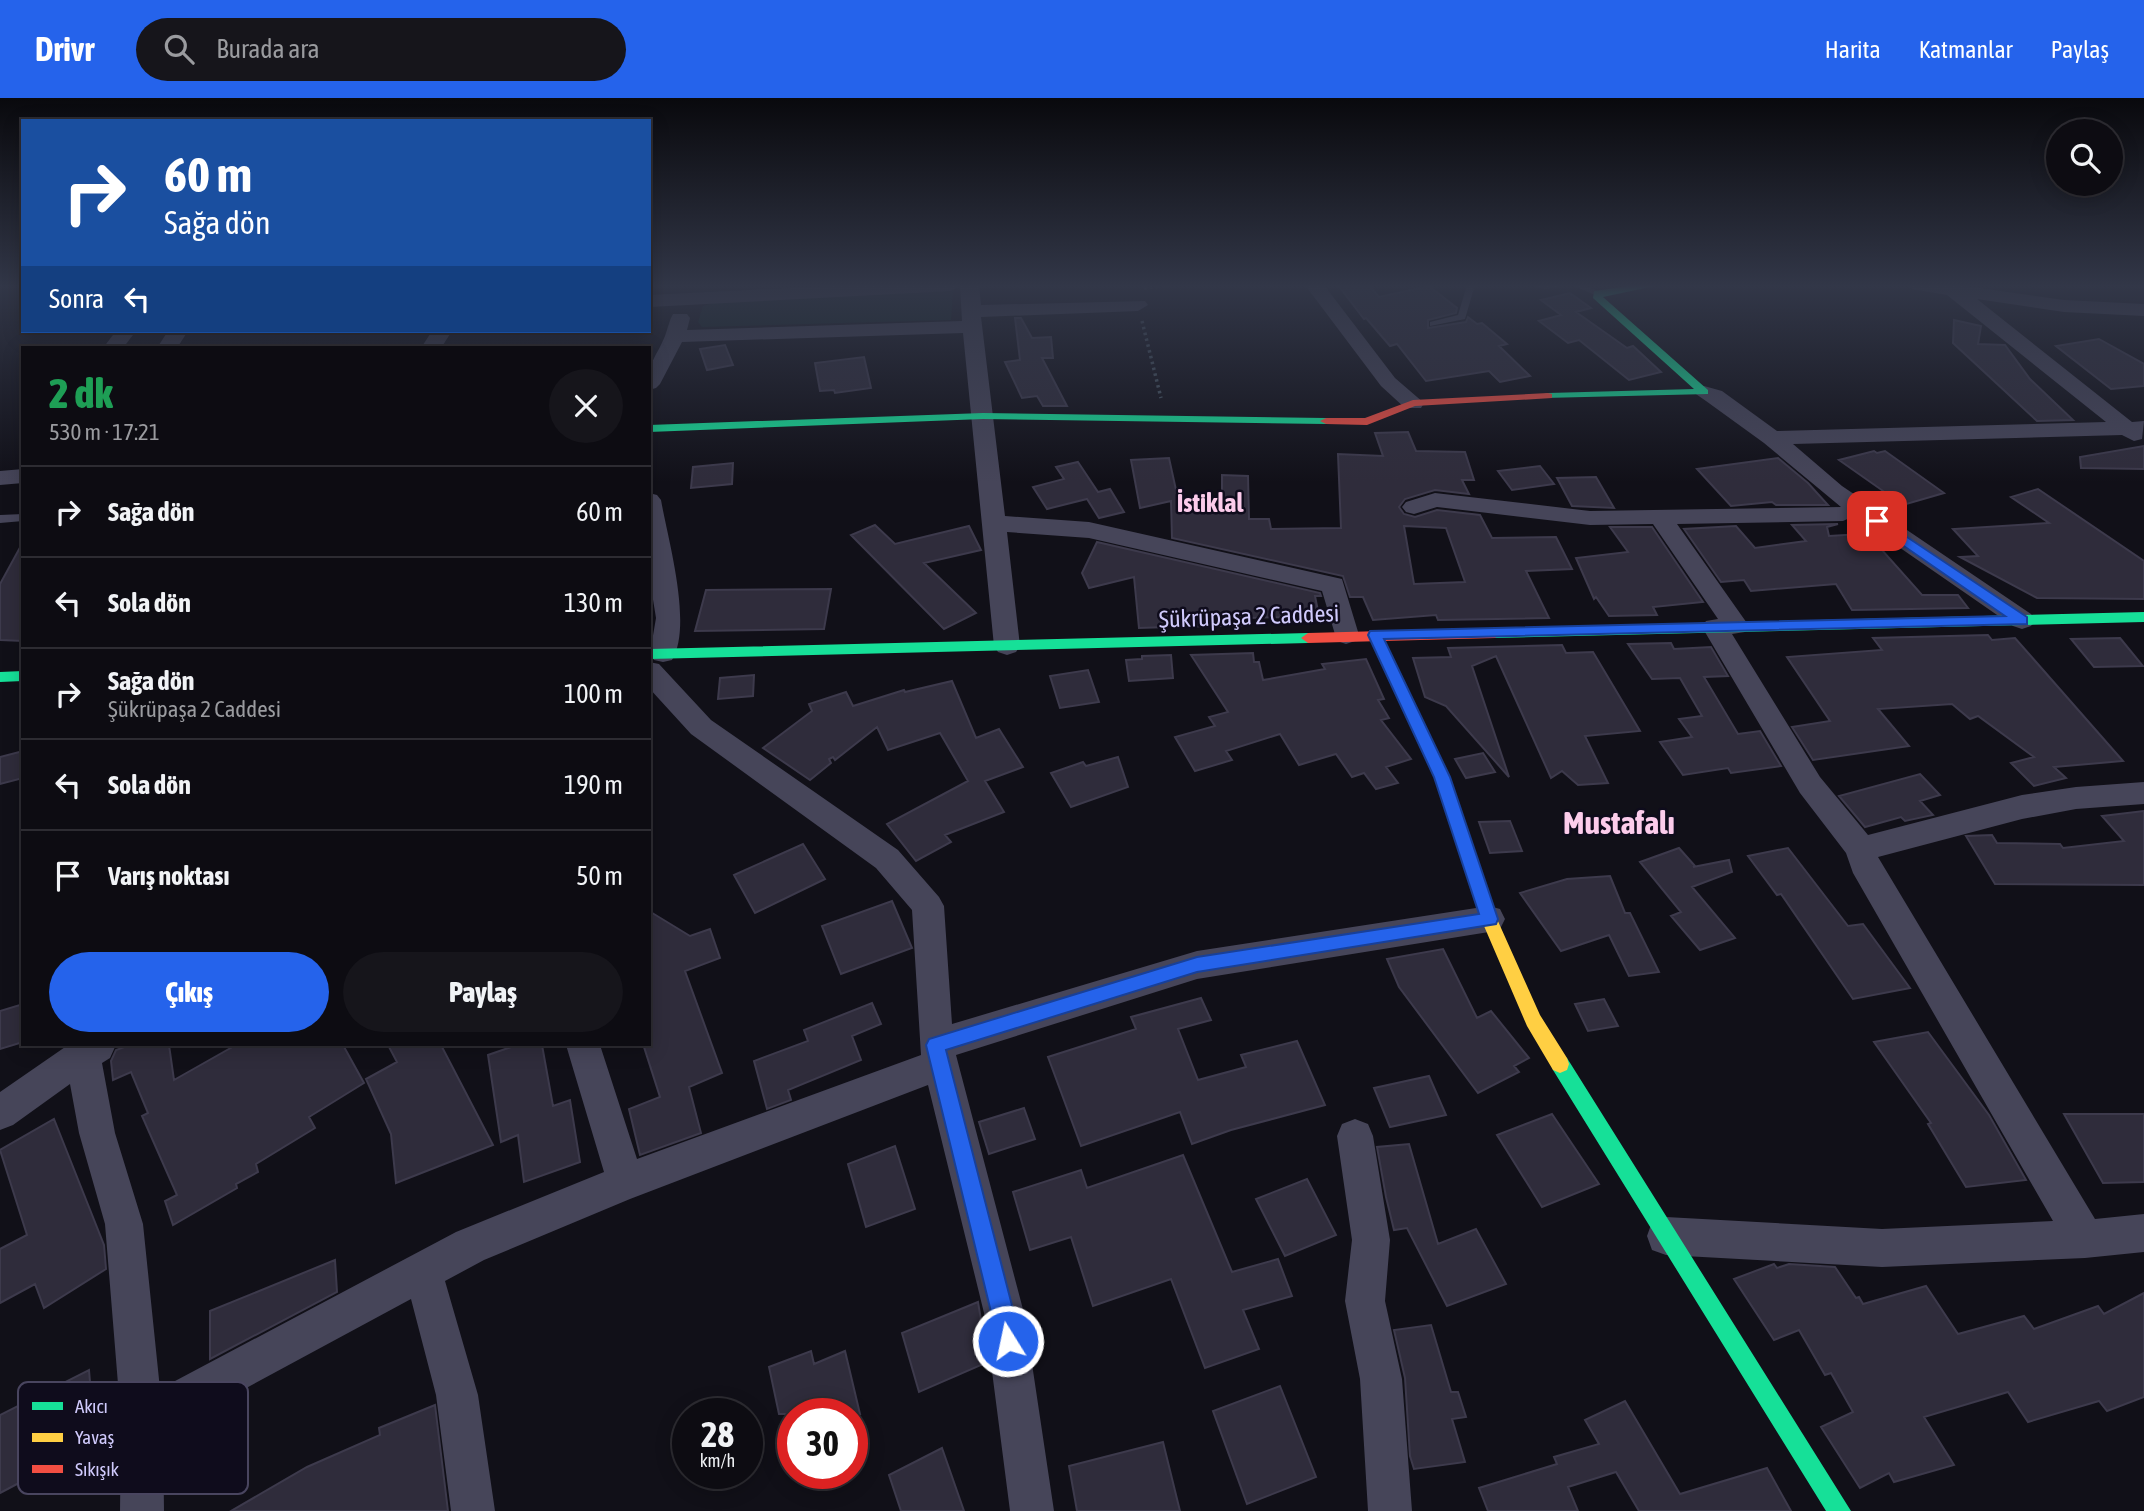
<!DOCTYPE html>
<html lang="tr">
<head>
<meta charset="utf-8">
<style>
	body { margin:0; font-family:"Asap Condensed",sans-serif; background:#16151b; color:#f1f3f6; height:100vh; display:flex; flex-direction:column; font-size:26px; white-space:nowrap }
	* { box-sizing:border-box; margin:0 }
	p { font-size:23px; color:#9a9b9f }
	.icon { flex:none; width:38px; height:38px; fill:none; stroke:currentColor; stroke-width:2; stroke-linecap:round; stroke-linejoin:round }
	.map { position:relative; flex:1; overflow:hidden }
	.panel { position:absolute; left:21px; top:248px; width:630px; height:700px; display:flex; flex-direction:column; background:#0d0c12; border-radius:0px; box-shadow:0 4px 18px #0003,0 0 0 2px #2d2c32 }
	.panel>* { flex:none }
	.hud { position:absolute; left:21px; top:21px; width:630px; height:214px; border-radius:0px; box-shadow:0 4px 18px #0003,0 0 0 2px #2d2c32; background:#1a4fa0; color:#fff; overflow:hidden }
	.buttons { position:absolute; left:2046px; top:21px; display:grid; gap:14px }
	.buttons a { display:grid; place-items:center; width:77px; height:77px; border-radius:50%; background:#0d0c12; box-shadow:0 4px 18px #0003,0 0 0 2px #2d2c32; font-size:35px }
	.speed { position:absolute; left:672px; top:1300px; display:flex; gap:14px; font-size:35px; font-weight:700; text-align:center }
	.speed>* { display:grid; place-content:center; width:91px; height:91px; border-radius:50%; background:#0d0c12; box-shadow:0 4px 18px #0003,0 0 0 2px #2d2c32; line-height:1 }
	.speed small { font-size:18px; font-weight:400 }
	.speed .limit { border:10px solid #d22; background:#fff; color:#111 }
	.pin { position:absolute; display:grid; place-items:center; width:60px; height:60px; color:#fff; margin:-30px; border-radius:14px; box-shadow:0 4px 10px #0006 }
	.me { position:absolute; width:77px; margin:-38px; rotate:350deg; stroke-linejoin:round; filter:drop-shadow(0 0 5px #0008) }
	.turn { display:flex; align-items:center; gap:24px; height:147px; padding:0 28px; font-size:32px }
	.turn .icon { width:91px; height:91px; stroke-width:2.5 }
	.turn b { display:block; font-size:49px; line-height:60px }
	.then { display:flex; align-items:center; height:66px; padding:0 28px; background:#0003; gap:14px; font-size:26px }
	.round { display:grid; place-items:center; flex:none; width:74px; height:74px; border-radius:37px; background:#16151b }
	.summary { display:flex; align-items:center; justify-content:space-between; height:119px; padding:0 28px }
	h1 { font-size:42px; font-weight:800; line-height:52px; color:#1e9e55 }
	.action { display:flex; gap:14px; margin-top:auto; padding:14px 28px }
	.action a { flex:1; height:80px; border-radius:42px; background:#2563eb; color:#fff; font-size:28px; font-weight:800; line-height:80px; text-align:center }
	.action a+a { background:#16151b; color:#f1f3f6 }
	ul { padding:0; list-style:none }
	li { display:flex; align-items:center; gap:21px; height:91px; padding:0 28px; border-top:2px solid #2d2c32 }
	li div { flex:1 }
	li b { display:block; font-size:26px }
	li em { font-style:normal }
	header { display:flex; align-items:center; gap:42px; box-sizing:border-box; height:98px; padding:0 35px; background:#2563eb; color:#fff }
	header strong { font-size:33px }
	nav { display:flex; gap:38px; margin-inline-start:auto; font-size:24px }
	.search { width:490px; height:63px; background:#16151b; display:flex; align-items:center; gap:18px; box-sizing:border-box; padding:0 24px; border-radius:38px; color:#9a9b9f; font-size:26px }
	.map>svg:first-child { display:block }
	.green { fill:#102323 }
	.building { fill:#2f2c3b; stroke:#3d3a4c; stroke-width:2; fill-rule:evenodd }
	.lines { fill:none; stroke-linecap:round; stroke-linejoin:round }
	.path { stroke:#485662; stroke-width:3.5; stroke-dasharray:2.5 3.5; stroke-linecap:butt }
	.lane { fill:#464559; fill-rule:evenodd }
	.street { fill:#464559; fill-rule:evenodd }
	.fast { fill:#16e098; fill-rule:evenodd }
	.slow { fill:#ffcf43; fill-rule:evenodd }
	.jam { fill:#f24e42; fill-rule:evenodd }
	.route { fill:#2563eb; stroke:#184099; stroke-width:2 }
	.labels { text-anchor:middle; dominant-baseline:central; stroke-width:5; stroke-linejoin:round; paint-order:stroke }
	.street-label { font-size:24px; fill:#d0cafc; stroke:#0f0c1c }
	.far-district-label { font-size:26px; font-weight:bold; fill:#fccceb; stroke:#0f0c1c }
	.district-label { font-size:32px; font-weight:bold; fill:#fccceb; stroke:#0f0c1c }
	.key { fill:#0f0c1c; stroke:#49455f; stroke-width:2 }
	.key-label { font-size:19px; fill:#d0cafc }
</style>
</head>
<body>
<header>
<strong>Drivr</strong>
<div class="search"><svg class="icon" aria-label="search" viewBox="0 0 24 24"><circle cx="10" cy="10" r="6"/><path d="M15 15l6 6"/></svg>Burada ara</div>
<nav><a>Harita</a><a>Katmanlar</a><a>Paylaş</a></nav>
</header>
<div class="map">
<svg width="2144" height="1413" viewBox="0 0 2144 1413">
	<rect width="100%" height="100%" fill="#111018"/>
	<path class="green" d="M944,191L953,193L951,222L702,229L698,224L703,208L713,205Z"/>
	<path class="building" d="M1338,187H1369L1379,199L1429,188L1457,210L1456,215L1428,222V230L1466,224L1468,219L1477,226L1482,225L1507,246L1499,248L1530,278L1500,284L1489,273L1426,283L1397,246L1390,248L1366,220L1364,221Z
		M1570,195L1591,210L1576,214L1627,250L1633,248L1661,274L1629,282L1579,242L1568,245L1539,223L1561,217L1541,202Z
		M1015,220H1021L1032,240L1051,239L1053,260H1042L1067,308H1043L1037,298L1022,300L1005,264L1020,262Z
		M1954,222L1981,228L1978,246L2005,247L2030,281L2073,322L2037,323L1953,245Z
		M2099,241L2144,266V288L2111,291L2056,248Z
		M725,247L733,267L707,272L700,251Z
		M864,259L871,290L835,295L834,292L820,293L815,265Z
		M1408,334L1416,353L1465,354L1474,382H1462L1469,396L1435,392L1405,401L1399,409L1404,416L1415,419L1437,412L1480,417L1492,440L1556,439L1572,471L1526,473L1549,520L1438,522L1436,517L1373,522L1363,499H1350L1343,478L1172,440L1171,403L1140,410L1131,362L1169,360L1178,401L1222,402V377L1248,378L1249,421H1269L1271,431L1341,430L1338,356L1383,358L1375,335ZM1404,428L1446,430L1465,484L1414,486Z
		M2144,348V371L2081,370L2080,359Z
		M1874,353L1877,355L1885,353L1944,395L1903,407L1839,362Z
		M1778,360L1808,385L1828,407H1776L1772,404L1731,408L1697,371Z
		M1078,364L1098,394L1110,391L1124,414L1099,420L1087,401L1047,411L1033,389L1064,381L1056,369Z
		M733,365L732,386L691,390L693,369Z
		M1540,368L1554,386L1512,392L1498,373Z
		M1596,379L1614,410L1572,408L1557,380Z
		M2038,391L2144,463V501L2037,500L1960,459L1978,458L1953,431L2049,425L2011,399Z
		M1838,426L1827,429L1829,438L1862,436L1877,452H1882L1922,497H1958L1968,510L1852,512L1836,486L1751,493L1744,482L1721,484L1684,431L1736,428L1755,450L1806,443L1792,427Z
		M875,427L895,446L969,428L981,452L924,465L976,515L944,531L851,437Z
		M1610,429H1652L1703,504L1653,509L1657,517L1609,518L1596,499L1594,501L1576,460L1628,454Z
		M23,444V543L0,542V486Z
		M1097,444L1320,495L1321,498H1315L1319,518L1250,520L1251,527L1173,529L1167,519L1168,529L1139,530L1134,479L1089,490L1082,475Z
		M831,491L824,531L695,533L706,492Z
		M1988,537L1992,542L2015,540L2123,663L2054,669L2066,680L2034,688L2011,665L2034,659L1978,618L1970,621L1952,606L1878,611L1909,648L1813,662L1792,629L1830,623L1787,559L1882,552L1873,540Z
		M2120,540L2143,568L2094,569L2071,541Z
		M1671,545L1674,551L1711,549L1728,578L1704,579L1738,636L1760,633L1781,668L1731,675L1728,670L1683,677L1660,644L1692,639L1679,621L1702,618L1680,580L1652,581L1628,546Z
		M1562,547L1566,555L1593,554L1640,633L1585,638L1608,685L1578,687L1562,673L1551,680L1496,558L1472,568L1509,679L1446,608L1425,599L1413,560L1451,559L1448,550Z
		M1253,555L1254,564H1259L1263,582L1325,571L1322,566L1366,561L1384,601L1378,602L1389,620L1381,622L1411,661L1386,669L1398,685L1376,691L1364,675L1352,679L1336,656L1299,667L1280,636L1226,653L1232,662L1195,673L1175,639L1215,628L1209,619L1228,614L1191,557Z
		M1171,557L1173,580L1129,583L1126,562L1142,561V558Z
		M1088,572L1099,604L1060,610L1050,578Z
		M754,577L753,598L718,601L720,580Z
		M952,583L976,640L999,631L1023,669L985,683L1004,714L945,737L951,744L916,763L887,726L968,683L940,635L888,652L877,629L835,662L833,659L829,661L831,665L810,682L763,650L812,613L809,606L846,594L853,608L904,592L905,594Z
		M23,653V680L0,686V659Z
		M1483,655L1495,674L1466,680L1455,661Z
		M1118,659L1128,689L1071,709L1051,675L1083,664L1086,668Z
		M1920,676L1940,697L1920,703L1933,717L1905,723L1901,719L1865,729L1839,698Z
		M2144,713V787L1995,786L1966,738L1992,737L1997,745L2060,746L2063,750L2124,743L2102,718Z
		M1510,723L1522,753L1490,755L1479,724Z
		M803,746L825,781L755,815L734,777Z
		M1679,750L1695,768L1693,769L1729,762L1732,774L1692,789L1735,840L1700,852L1671,818L1681,814L1640,764Z
		M1788,750L1848,828L1863,826L1910,890L1853,901L1781,796L1777,797L1748,758Z
		M1610,778L1625,815H1630L1659,874L1629,878L1609,837L1561,853L1520,795L1567,781Z
		M892,803L912,850L841,876L822,828Z
		M649,813L690,838L710,831L720,860L685,873L722,975L689,989L701,1035L640,1057L629,1011L660,999L644,949L649,947Z
		M1443,851L1477,920L1491,913L1529,960L1514,968L1519,974L1478,995L1399,889L1387,861Z
		M1201,900L1211,922L1178,931L1198,982L1246,969L1241,957L1297,943L1325,1007L1231,1032L1192,1046L1180,1014L1081,1048L1048,959L1136,931L1131,919Z
		M1604,901L1618,928L1588,933L1575,906Z
		M872,905L881,926L852,938L861,962L788,992L791,1002L767,1011L754,963L808,943L804,932Z
		M23,906V944L0,951V913Z
		M1928,934L1989,1017L2026,1082L1966,1089L1928,1026L1931,1025L1874,944Z
		M130,947H169L174,982L236,947H343L364,985L309,1019L315,1030L256,1066L258,1074L236,1086L237,1090L173,1127L165,1103L177,1097L142,1018L148,1015L131,974L113,982L111,963L116,952Z
		M388,947H441L493,1047L396,1085L391,1036L366,981L397,964Z
		M517,947H542L553,1008L570,1002L580,1064L524,1084L518,1037L501,1044L488,957Z
		M1429,978L1446,1017L1390,1029L1374,990Z
		M1024,1010L1035,1041L989,1056L979,1024Z
		M1552,1016L1599,1086L1542,1109L1497,1037Z
		M2064,1016H2144V1084L2103,1085Z
		M54,1021L104,1147L106,1171L44,1210L35,1186L0,1205V1151L27,1137L0,1052Z
		M1409,1046L1438,1146L1476,1131L1506,1186L1447,1208L1407,1130L1394,1132L1386,1099L1377,1049Z
		M895,1048L915,1111L866,1129L848,1066Z
		M1183,1057L1232,1174L1278,1161L1292,1198L1243,1212L1259,1251L1205,1270L1171,1181L1093,1208L1071,1139L1030,1152L1013,1094L1081,1072L1087,1090Z
		M1307,1081L1336,1137L1285,1158L1256,1101Z
		M335,1162L337,1194L210,1261V1213Z
		M1774,1166L1777,1170L1789,1166L1835,1169L1856,1200L1859,1199L1863,1206L1926,1188L1958,1236L2024,1218L2034,1231L2098,1208L2104,1216L2144,1195V1299L2107,1313L2099,1303L2028,1324L2008,1294L1924,1319L1954,1367L1894,1384L1889,1375L1860,1390L1821,1329L1853,1314L1831,1275L1825,1277L1799,1232L1774,1242L1734,1181Z
		M978,1204L988,1264L919,1294L902,1235Z
		M1431,1227L1451,1294H1458L1466,1319L1452,1321L1465,1364L1414,1371L1410,1358L1405,1280L1394,1232Z
		M811,1253L814,1266L845,1253L860,1316H779L769,1269Z
		M89,1272L95,1345L0,1395V1317Z
		M1280,1288L1316,1379L1247,1406L1213,1313Z
		M1625,1303L1680,1396L1767,1370L1791,1413H1639L1616,1374L1568,1389L1578,1413H1488L1479,1390L1557,1366L1554,1359L1599,1346L1585,1322Z
		M435,1307L448,1413H231L307,1369L380,1337L379,1330Z
		M1163,1344L1180,1413H1077L1069,1368Z
		M942,1350L964,1413H901L889,1377Z"/>
	<g class="lines">
		<path class="path" d="M1144,190L1171,187
			M1142,223L1161,300"/>
		<path class="lane" d="M1467,187H1477L1474,190L1465,221L1430,228V224L1458,217Z
			M1530,187H1562C1555,192 1537,192 1530,187Z
			M1572,187H1583L1603,195L1595,197Z
			M23,416V423L0,425V417Z"/>
		<path class="street" d="M851,187H979L981,207L1145,203L1148,207L1138,213L981,219L1005,418L1089,424L1342,481L1359,537L1355,543L1346,546L1337,543L1322,493L1089,440L1007,434L1020,548L1016,554L1007,557L998,554L994,548L963,235L682,244L660,286L656,290L649,292C649,260 654,264 665,238C668,230 669,223 673,216H687L690,220L687,232L962,223L960,187L951,193L649,209V197Z
			M1305,187H1324L1395,280L1424,305L1421,310H1405L1381,288Z
			M1909,187H1958L2064,202L2144,206V218L2064,214L1977,201L2132,324L2144,323L2142,341L2134,343L2122,337L1793,346L1842,388L2031,516L2035,522L2031,528L2022,531L2013,528L1854,418L1843,423L1677,426L1749,528L1745,534L1732,536L1820,679L1868,737L2022,697L2076,689L2144,684V706L2076,711L2022,721L1878,759L2095,1121L2144,1116V1154L2085,1160L1882,1169L1666,1157L1652,1152L1647,1138L1652,1124L1666,1119L1882,1131L2053,1123L1853,775L1846,755L1800,695L1702,529L1706,523L1718,521L1653,426L1590,427L1437,409L1414,416L1406,414L1402,409L1406,404L1435,395L1590,413L1841,409L1764,345L1706,303L1693,294L1696,289L1704,288L1722,293L1777,333L2106,324L1947,197L1912,191Z
			M116,233H136L123,250H103Z
			M168,233H188L177,250H157Z
			M432,233H452L441,250H421Z
			M23,371V385L0,387V373Z
			M649,395L657,397L661,402C668,442 693,527 672,562L663,564L654,562L650,555L656,520L649,477Z
			M649,564L659,566L711,622L898,752L939,799L944,808L952,926L1197,853L1489,808L1500,811L1505,821L1500,831L1489,834L1197,881L956,957L1025,1219L1054,1413H1010L985,1219L928,987L630,1101L484,1162L445,1183L478,1297L495,1413H451L436,1297L411,1201L163,1335L164,1413H120L121,1323L105,1126L79,1035L70,986L13,1027L0,1032V994L68,947H114L115,949L110,960L102,965L115,1035L143,1126L160,1291L456,1134L604,1074L566,947H600L637,1061L921,957L912,812L876,770L691,636L649,590Z
			M1355,1021L1368,1026L1373,1038L1390,1142L1385,1203L1402,1281L1412,1413H1368L1360,1281L1345,1203L1352,1142L1337,1038L1342,1026Z"/>
		<path class="fast" d="M1636,187H1659L1603,199L1708,292V296L1544,300V296L1548,295L1694,291L1593,200L1594,193Z
			M983,315L1326,320L1332,323L1326,326L983,321L649,334V327Z
			M2144,514V524L1495,540L1488,535L1495,530Z
			M1308,535L1315,540L1308,545L649,561V551Z
			M23,573V583L0,584V574Z
			M1560,957L1567,960L1851,1413H1826L1553,972L1551,966L1553,960Z"/>
		<path class="slow" d="M1375,532L1382,537L1450,679L1497,821L1540,917L1567,960L1569,966L1567,972L1560,975L1553,972L1527,928L1481,821L1434,679L1368,537Z"/>
		<path class="jam" d="M1548,295L1552,296V300L1415,308L1367,327L1326,326L1320,323L1326,320H1365L1413,302Z
			M1495,530L1502,535L1495,540L1308,545L1301,540L1308,535Z"/>
	</g>
	<linearGradient id="sky" x2="0" y2="1"><stop stop-color="#09090d"/><stop offset="0.49" stop-color="#323748"/><stop offset="1" stop-color="#323748" stop-opacity="0"/></linearGradient>
	<rect width="2144" height="384" fill="url(#sky)"/>
	<path class="route" d="M1877,419L2027,519V526L1384,541L1450,679L1498,821L1496,826L1197,874L946,952L1015,1219L1019,1243L1016,1251L1008,1254L1000,1251L926,947L929,941L1197,859L1479,816L1434,679L1368,537L1370,533L2005,518L1872,426V420Z"/>
	<g class="labels">
		<g class="street-label">
			<text transform="translate(1249 518) rotate(-2)">Şükrüpaşa 2 Caddesi</text>
		</g>
		<g class="far-district-label">
			<text x="1210" y="405">İstiklal</text>
		</g>
		<g class="district-label">
			<text x="1619" y="724">Mustafalı</text>
		</g>
	</g>
	<rect x="18" y="1284" width="230" height="112" rx="10" class="key"/>
	<rect x="32" y="1304" width="31" height="8" fill="#16e098"/>
	<rect x="32" y="1335" width="31" height="9" fill="#ffcf43"/>
	<rect x="32" y="1367" width="31" height="8" fill="#f24e42"/>
	<g class="key-label">
		<text x="75" y="1315">Akıcı</text>
		<text x="75" y="1346">Yavaş</text>
		<text x="75" y="1378">Sıkışık</text>
	</g>
</svg>
<div class="buttons">
<a><svg class="icon" aria-label="search" viewBox="0 0 24 24"><circle cx="10" cy="10" r="6"/><path d="M15 15l6 6"/></svg></a>
</div>
<div class="speed"><div>28<small>km/h</small></div><div class="limit">30</div></div>
<div class="pin" style="left:1877px;top:423px;background:#d93025"><svg class="icon" aria-label="arrive" viewBox="0 0 24 24"><path d="M6 21V4h12l-3 4 3 4H6"/></svg></div>
<svg class="me" style="left:1008px;top:1243px" viewBox="-20 -20 40 40"><circle r="17" fill="#2563eb" stroke="#fff" stroke-width="3"/><path d="M0-11L8 9 0 5-8 9z" fill="#fff"/></svg>
<div class="hud">
<div class="turn"><svg class="icon" aria-label="right" viewBox="0 0 24 24"><path d="M7 20v-9h11M14 6l5 5-5 5"/></svg><div><b>60 m</b>Sağa dön</div></div>
<div class="then">Sonra<svg class="icon" aria-label="left" viewBox="0 0 24 24"><path d="M17 20v-9H6M10 6l-5 5 5 5"/></svg></div>
</div>
<section class="panel">
<div class="summary"><div><h1>2 dk</h1><p>530 m · 17:21</p></div><a class="round"><svg class="icon" aria-label="close" viewBox="0 0 24 24"><path d="M6 6l12 12M18 6L6 18"/></svg></a></div>
<ul>
<li><svg class="icon" aria-label="right" viewBox="0 0 24 24"><path d="M7 20v-9h11M14 6l5 5-5 5"/></svg><div><b>Sağa dön</b></div><em>60 m</em></li>
<li><svg class="icon" aria-label="left" viewBox="0 0 24 24"><path d="M17 20v-9H6M10 6l-5 5 5 5"/></svg><div><b>Sola dön</b></div><em>130 m</em></li>
<li><svg class="icon" aria-label="right" viewBox="0 0 24 24"><path d="M7 20v-9h11M14 6l5 5-5 5"/></svg><div><b>Sağa dön</b><p>Şükrüpaşa 2 Caddesi</p></div><em>100 m</em></li>
<li><svg class="icon" aria-label="left" viewBox="0 0 24 24"><path d="M17 20v-9H6M10 6l-5 5 5 5"/></svg><div><b>Sola dön</b></div><em>190 m</em></li>
<li><svg class="icon" aria-label="arrive" viewBox="0 0 24 24"><path d="M6 21V4h12l-3 4 3 4H6"/></svg><div><b>Varış noktası</b></div><em>50 m</em></li>
</ul>
<div class="action"><a>Çıkış</a><a>Paylaş</a></div>
</section>
</div>
</body>
</html>
